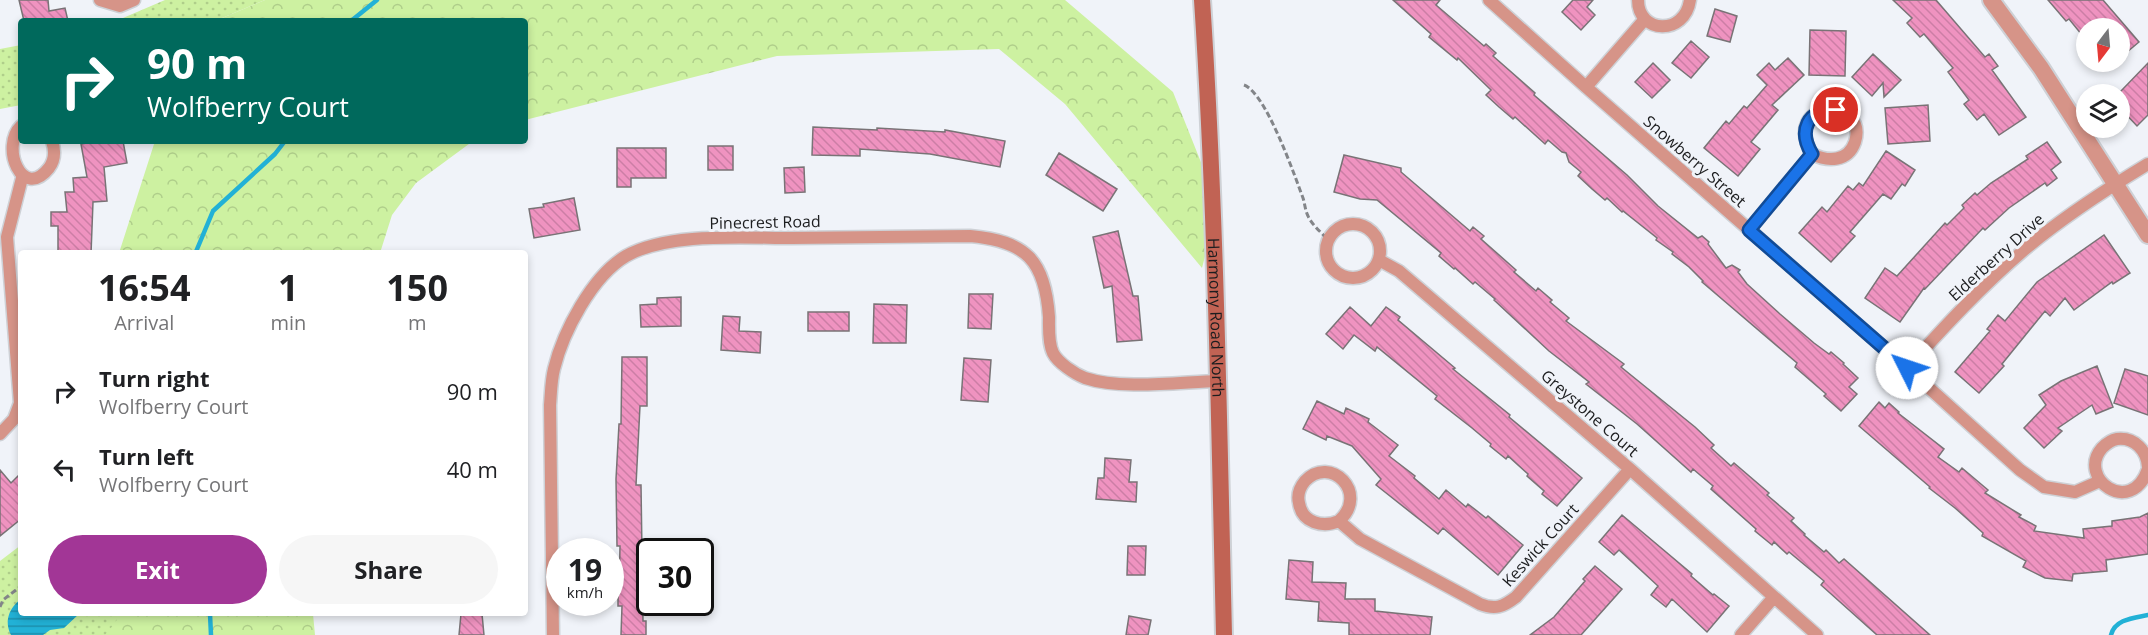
<!DOCTYPE html>
<html lang="en">
<head>
<meta charset="utf-8">
<style>
	body { margin:0; font-family:"Open Sans",sans-serif; background:#f6f6f6; color:#202124; height:100vh; display:flex; flex-direction:column; font-size:22px; white-space:nowrap }
	* { box-sizing:border-box; margin:0 }
	p { font-size:20px; color:#757577 }
	.icon { flex:none; width:33px; height:33px; fill:none; stroke:currentColor; stroke-width:2; stroke-linecap:round; stroke-linejoin:round }
	.map { position:relative; flex:1; overflow:hidden }
	.panel { position:absolute; left:18px; top:250px; width:510px; height:366px; display:flex; flex-direction:column; background:#fff; border-radius:6px; box-shadow:0 3px 9px #0003 }
	.panel>* { flex:none }
	.guide { position:absolute; left:18px; top:18px; width:510px; height:126px; border-radius:6px; box-shadow:0 3px 9px #0003; background:#00695c; color:#fff; overflow:hidden }
	.needle { width:39px; rotate:196deg }
	.controls { position:absolute; left:2076px; top:18px; display:grid; gap:12px }
	.controls a { display:grid; place-items:center; width:54px; height:54px; border-radius:50%; background:#fff; box-shadow:0 3px 9px #0003; font-size:30px }
	.speed { position:absolute; left:546px; top:538px; display:flex; gap:12px; font-size:30px; font-weight:700; text-align:center }
	.speed>* { display:grid; place-content:center; width:78px; height:78px; border-radius:50%; background:#fff; box-shadow:0 3px 9px #0003; line-height:1 }
	.speed small { font-size:15px; font-weight:400 }
	.speed .limit { border:3px solid #111; border-radius:9px; background:#fff; color:#111 }
	.pin { position:absolute; display:grid; place-items:center; width:51px; height:51px; color:#fff; margin:-26px; border:3px solid #fff; border-radius:50%; box-shadow:0 2px 6px #0007 }
	.me { position:absolute; width:66px; margin:-33px; rotate:311deg; stroke-linejoin:round; filter:drop-shadow(0 0 4px #0008) }
	.turn { display:flex; align-items:center; gap:21px; height:126px; padding:0 30px; font-size:27px }
	.turn .icon { width:78px; height:78px; stroke-width:2.5 }
	.turn b { display:block; font-size:42px; line-height:51px }
	.eta { display:flex; justify-content:space-evenly; align-items:center; height:102px; text-align:center }
	.eta b { font-size:36px; font-weight:700; line-height:42px }
	.button { display:flex; gap:12px; margin-top:auto; padding:12px 30px }
	.button a { flex:1; height:69px; border-radius:36px; background:#a23696; color:#fff; font-size:24px; font-weight:700; line-height:69px; text-align:center }
	.button a+a { background:#f6f6f6; color:#202124 }
	ul { padding:0; list-style:none }
	li { display:flex; align-items:center; gap:18px; height:78px; padding:0 30px }
	li div { flex:1 }
	li b { display:block; font-size:22px }
	li em { font-style:normal }
	.map>svg:first-child { display:block }
	.grass { fill:url(#grass-dots) }
	.forest { fill:url(#forest-crowns) }
	.water { fill:url(#water-rules) }
	.lines { fill:none; stroke-linecap:round; stroke-linejoin:round }
	.stream { stroke:#22b1d6; stroke-width:4.5 }
	.building { fill:url(#building-back-hatch); stroke:#797376; stroke-width:1.5 }
	.minor-casing { stroke:#ced1d6; stroke-width:15 }
	.tertiary-casing { stroke:#ced1d6; stroke-width:20 }
	.secondary-casing { stroke:#ced1d6; stroke-width:20 }
	.path { stroke:#838589; stroke-width:3; stroke-dasharray:6 3; stroke-linecap:butt }
	.minor { stroke:#d69488; stroke-width:12 }
	.tertiary { stroke:#d69488; stroke-width:16 }
	.secondary { stroke:#c16354; stroke-width:16 }
	.route-casing { stroke:#114b97; stroke-width:15 }
	.route { stroke:#1a73e8; stroke-width:10 }
	.labels { text-anchor:middle; dominant-baseline:central; stroke-width:6; stroke-linejoin:round; paint-order:stroke }
	.street-label { font-size:16px; fill:#1c1d1f; stroke:#f0f3f9 }
</style>
</head>
<body>
<div class="map">
<svg width="2148" height="635" viewBox="0 0 2148 635">
	<defs>
		<pattern id="grass-dots" width="8" height="8" patternUnits="userSpaceOnUse" patternTransform="scale(1.5)"><rect width="8" height="8" fill="#cdf1a1"/><path d="M2 2h.1M6 6h.1" fill="none" stroke="#afce8a" stroke-width="1.8" stroke-linecap="round"/></pattern>
		<pattern id="forest-crowns" width="20" height="18" patternUnits="userSpaceOnUse" patternTransform="scale(1.5)"><rect width="20" height="18" fill="#cdf1a1"/><path d="M2 6a3 3 0 1 1 6 0M12 15a3 3 0 1 1 6 0" fill="none" stroke="#afce8a"/></pattern>
		<pattern id="water-rules" width="6" height="5" patternUnits="userSpaceOnUse" patternTransform="scale(1.5)"><rect width="6" height="5" fill="#22b1d6"/><path d="M0 2.5h6" fill="none" stroke="#1d8fad"/></pattern>
		<pattern id="building-back-hatch" width="6" height="6" patternUnits="userSpaceOnUse" patternTransform="scale(1.5)"><rect width="6" height="6" fill="#ef93c0"/><path d="M-1 5l2 2M0 0l6 6M5-1l2 2" fill="none" stroke="#cc7ea5"/></pattern>
	</defs>
	<rect width="100%" height="100%" fill="#f0f3f9"/>
	<path class="grass" d="M165,0H265L215,21H116Z
		M21,45V105L0,109V49Z
		M21,545V614H210L211,635H0V561Z"/>
	<path class="forest" d="M265,0H1065L1173,92L1218,205L1202,268L1065,104L999,49L777,56L525,120V21H215Z
		M155,141H473L416,183L392,215L380,253H119Z
		M120,614H313L315,635H105L115,623Z"/>
	<path class="water" d="M21,599V614H79L64,628L50,630L43,635H11C4,621 9,608 21,599Z"/>
	<g class="lines">
		<path class="stream" d="M351,21L377,0
			M195,254L213,211L275,154L285,141
			M210,614L211,635
			M2111,635C2115,619 2134,618 2148,615"/>
	</g>
	<path class="building" d="M19,0H48L49,11L65,8L68,21H24Z
		M1393,0H1440L1436,5L1484,46L1486,44L1496,53L1493,56L1535,93L1534,95L1627,175L1658,206L1698,238L1702,236L1709,242L1708,244L1726,268L1732,265L1740,270L1738,272L1747,284L1780,314L1814,343L1829,354L1831,352L1844,363L1843,364L1858,378L1849,387L1857,394L1841,411L1824,396L1826,394L1795,367L1797,363L1702,282L1703,281L1689,267L1672,254L1673,252L1656,240L1657,238L1623,211L1622,212L1607,198L1605,200L1592,189L1578,176L1581,172L1569,162L1566,153L1562,152L1548,140L1545,144L1515,117L1513,119L1499,107L1486,95L1491,90L1458,58L1457,60L1429,37L1431,34Z
		M1573,0H1593L1587,7L1595,15L1581,30L1562,12Z
		M1893,0H1936L1985,57L1989,54L1998,66L1992,70L2026,117L1999,135L1984,114L1977,120L1964,104L1969,100L1948,72L1953,68L1924,34L1920,37L1907,23L1912,18Z
		M2048,0H2103L2139,42L2120,58V28H2086V40L2069,19L2066,21Z
		M1715,9L1737,16L1730,42L1707,36Z
		M1810,30L1846,31L1845,76L1809,75Z
		M1691,41L1709,57L1691,78L1672,63Z
		M1873,54L1901,80L1884,97L1883,83L1872,96L1852,77Z
		M1788,58L1804,75L1772,105L1778,110L1751,142L1760,149L1738,176L1704,148L1726,121L1729,124L1744,106L1747,108L1767,85L1757,75L1769,63L1775,70Z
		M1653,63L1670,80L1652,98L1635,82Z
		M2148,63V115L2137,126L2120,108V92Z
		M1928,105L1930,141L1888,144L1885,108Z
		M813,127L877,130V128L945,132V130L1005,141L1000,167L930,154L860,149V156L812,155Z
		M98,141H123L127,163L104,167L107,201L93,202L91,254H58V226H51V212H67L65,192H74L73,178L87,177L81,144Z
		M2047,142L2061,162L2051,170L2057,178L2047,186L2045,183L2009,208L1985,230L1983,228L1925,289L1924,288L1900,322L1865,298L1885,268L1897,276L1945,223L1947,225L1964,208L1962,205L1975,193L1977,195L1991,183L2028,159L2026,156Z
		M708,146H733V170H708Z
		M617,148H666V178H631V187H617Z
		M1886,151L1915,170L1905,186L1902,184L1891,199L1883,194L1850,232L1855,236L1831,262L1799,233L1822,207L1827,212L1848,186L1853,190L1859,183L1863,186Z
		M1059,153L1117,189L1103,211L1046,175Z
		M1344,155L1401,168V172L1470,231L1473,227L1484,236L1481,239L1516,270L1514,272L1536,291L1538,288L1552,300L1550,302L1569,318L1566,321L1624,364L1621,367L1695,427L1714,445L1711,448L1731,466L1734,463L1769,493L1767,495L1794,518L1791,521L1805,534L1804,535L1824,552L1826,550L1839,563L1844,559L1930,635H1877L1821,585L1824,581L1789,552L1787,554L1774,542L1772,545L1755,531L1756,529L1711,489L1713,486L1693,469L1691,472L1637,424L1586,384L1589,382L1549,351L1494,300L1495,299L1475,282L1473,284L1455,268L1454,269L1439,256L1441,253L1377,200L1360,199L1334,192Z
		M804,167L805,192L785,193L784,168Z
		M574,198L580,230L534,238L529,209L544,207L543,204Z
		M1118,231L1133,296H1138L1142,340L1117,342L1112,286L1104,288L1093,237Z
		M2104,235L2130,273L2113,284L2112,282L2074,310L2065,298L2050,316L2045,311L2002,364L2004,366L1979,393L1955,372L1990,331L1987,329L1998,315L2005,321L2037,282Z
		M969,294H993L991,329L968,328Z
		M681,297V326L641,327L640,305L657,304V298Z
		M874,304L907,305L906,343H873Z
		M1350,307L1371,326L1386,307L1400,317L1398,320L1455,368L1453,369L1510,415L1509,417L1582,478L1557,506L1542,494L1544,491L1527,476L1528,474L1508,456L1506,459L1490,446L1491,444L1472,428L1435,399L1437,396L1377,347L1375,351L1354,335L1343,349L1326,334Z
		M808,312H849V331H808Z
		M723,316L740,317L739,331L761,332L760,353L721,350Z
		M622,357H647V406H640L636,485H641L643,621H646V635H621L622,606H618V594H619L620,546H617L616,479L619,424H621Z
		M964,358L991,360L988,402L961,400Z
		M2097,366L2113,407L2096,414L2092,405L2058,428L2062,431L2044,448L2024,428L2046,405L2039,395L2061,381Z
		M2125,369L2148,376V415L2114,403Z
		M1317,401L1344,414L1346,408L1369,419L1368,422L1398,445L1389,456L1415,476L1414,478L1439,499L1446,490L1466,507L1468,504L1486,518L1488,516L1523,545L1498,575L1443,528L1438,534L1376,485L1381,479L1352,446L1327,436L1326,440L1303,429Z
		M1879,402L1885,408L1889,403L1899,412L1898,413L1944,449L1938,457L1959,472L1962,468L1988,490L1985,493L2021,515L2019,517L2036,526L2034,531L2084,538L2083,529L2112,526V521L2140,517L2148,513V554L2106,560L2107,571L2073,574L2072,581L2045,578L2023,567L2026,561L1982,536L1983,533L1955,508L1929,488L1930,487L1859,426Z
		M1105,458L1131,460L1129,482H1137L1136,502L1096,499L1098,478H1104Z
		M0,470L11,483L21,473V519L0,536Z
		M1622,515L1692,574L1691,576L1713,595L1714,594L1729,606L1707,632L1672,599L1666,607L1651,595L1658,586L1619,550L1614,555L1599,542Z
		M1128,546H1146L1145,575H1127Z
		M1289,560L1313,562L1312,582L1346,583L1345,599H1375V611L1432,617L1430,635H1349V623L1318,621L1319,602L1286,599Z
		M1595,566L1622,589L1581,635H1530L1554,617L1585,581L1583,579Z
		M461,614H482L484,635H459Z
		M1129,616L1151,620L1148,635H1126Z"/>
	<g class="lines">
		<g class="minor-casing">
			<path id="minor" d="M100,0L120,6L134,0
				M1489,0L1586,87L1907,368L2020,470L2044,487L2075,492L2100,481
				M1638,0C1638,34 1685,36 1690,0
				M1586,87L1645,19
				M21,126C0,146 22,202 49,168C55,160 55,150 52,141
				M1326 251a27 27 0 1 1 54 0a27 27 0 1 1-54 0Z
				M1749,230L1812,154C1780,99 1869,97 1855,142C1848,162 1828,162 1812,154
				M1379,260L1399,271L1630,469L1817,635
				M1907,368C1944,327 1982,286 2024,250C2062,218 2105,190 2148,164
				M0,434L14,419L20,403L7,237L22,178
				M2148,467C2147,451 2135,437 2117,439C2111,440 2106,444 2102,448C2076,478 2131,518 2148,469
				M1339,521C1370,493 1330,454 1305,481C1300,487 1297,495 1299,503C1302,523 1323,528 1339,521L1360,539L1480,604C1495,610 1503,607 1516,597L1630,469
				M553,635L550,405C551,394 551,381 554,369C563,332 592,276 626,256C668,232 744,238 792,238C851,237 911,237 970,236C1026,241 1045,260 1049,317C1049,327 1048,343 1053,353C1058,363 1075,374 1085,378C1121,390 1180,382 1218,381
				M1741,635L1774,597"/>
		</g>
		<g class="tertiary-casing">
			<path id="tertiary" d="M1991,0L2041,68L2148,235"/>
		</g>
		<g class="secondary-casing">
			<g id="secondary">
				<path id="s1" d="M1202,0C1216,211 1219,423 1224,635"/>
			</g>
		</g>
		<path class="path" d="M1244,85C1266,93 1294,174 1303,198C1305,204 1305,210 1308,216C1312,225 1322,233 1329,241
			M0,607L3,600L21,586"/>
		<use href="#minor" class="minor"/>
		<use href="#tertiary" class="tertiary"/>
		<use href="#secondary" class="secondary"/>
	</g>
	<g class="lines">
		<g class="route-casing">
			<path id="route" d="M1836,110C1807,109 1798,131 1812,154L1749,230L1907,368"/>
		</g>
		<use href="#route" class="route"/>
	</g>
	<g class="labels">
		<g class="street-label">
			<text transform="translate(1695 161) rotate(41)">Snowberry Street</text>
			<text transform="translate(765 222) rotate(-1)">Pinecrest Road</text>
			<text transform="translate(1996 257) rotate(-42)">Elderberry Drive</text>
			<text stroke="none"><textPath href="#s1" startOffset="318">Harmony Road North</textPath></text>
			<text transform="translate(1590 413) rotate(41)">Greystone Court</text>
			<text transform="translate(1540 545) rotate(-48)">Keswick Court</text>
		</g>
	</g>
</svg>
<div class="controls">
<a><svg class="needle" viewBox="-14 -14 28 28"><path d="M0-13l5 13h-10z" fill="#e53935"/><path d="M0 13l5-13h-10z" fill="#757577"/></svg></a>
<a><svg class="icon" aria-label="layers" viewBox="0 0 24 24"><path d="M12 4l9 5-9 5-9-5zM3 14l9 5 9-5"/></svg></a>
</div>
<div class="speed"><div>19<small>km/h</small></div><div class="limit">30</div></div>
<div class="pin" style="left:1836px;top:110px;background:#d93025"><svg class="icon" aria-label="arrive" viewBox="0 0 24 24"><path d="M6 21V4h12l-3 4 3 4H6"/></svg></div>
<svg class="me" style="left:1907px;top:368px" viewBox="-20 -20 40 40"><circle r="19" fill="#fff"/><path d="M0-13L10 11 0 6-10 11z" fill="#1a73e8"/></svg>
<div class="guide">
<div class="turn"><svg class="icon" aria-label="right" viewBox="0 0 24 24"><path d="M7 20v-9h11M14 6l5 5-5 5"/></svg><div><b>90 m</b>Wolfberry Court</div></div>
</div>
<section class="panel">
<div class="eta">
<div><b>16:54</b><p>Arrival</p></div>
<div><b>1</b><p>min</p></div>
<div><b>150</b><p>m</p></div>
</div>
<ul>
<li><svg class="icon" aria-label="right" viewBox="0 0 24 24"><path d="M7 20v-9h11M14 6l5 5-5 5"/></svg><div><b>Turn right</b><p>Wolfberry Court</p></div><em>90 m</em></li>
<li><svg class="icon" aria-label="left" viewBox="0 0 24 24"><path d="M17 20v-9H6M10 6l-5 5 5 5"/></svg><div><b>Turn left</b><p>Wolfberry Court</p></div><em>40 m</em></li>
</ul>
<div class="button"><a>Exit</a><a>Share</a></div>
</section>
</div>
</body>
</html>
